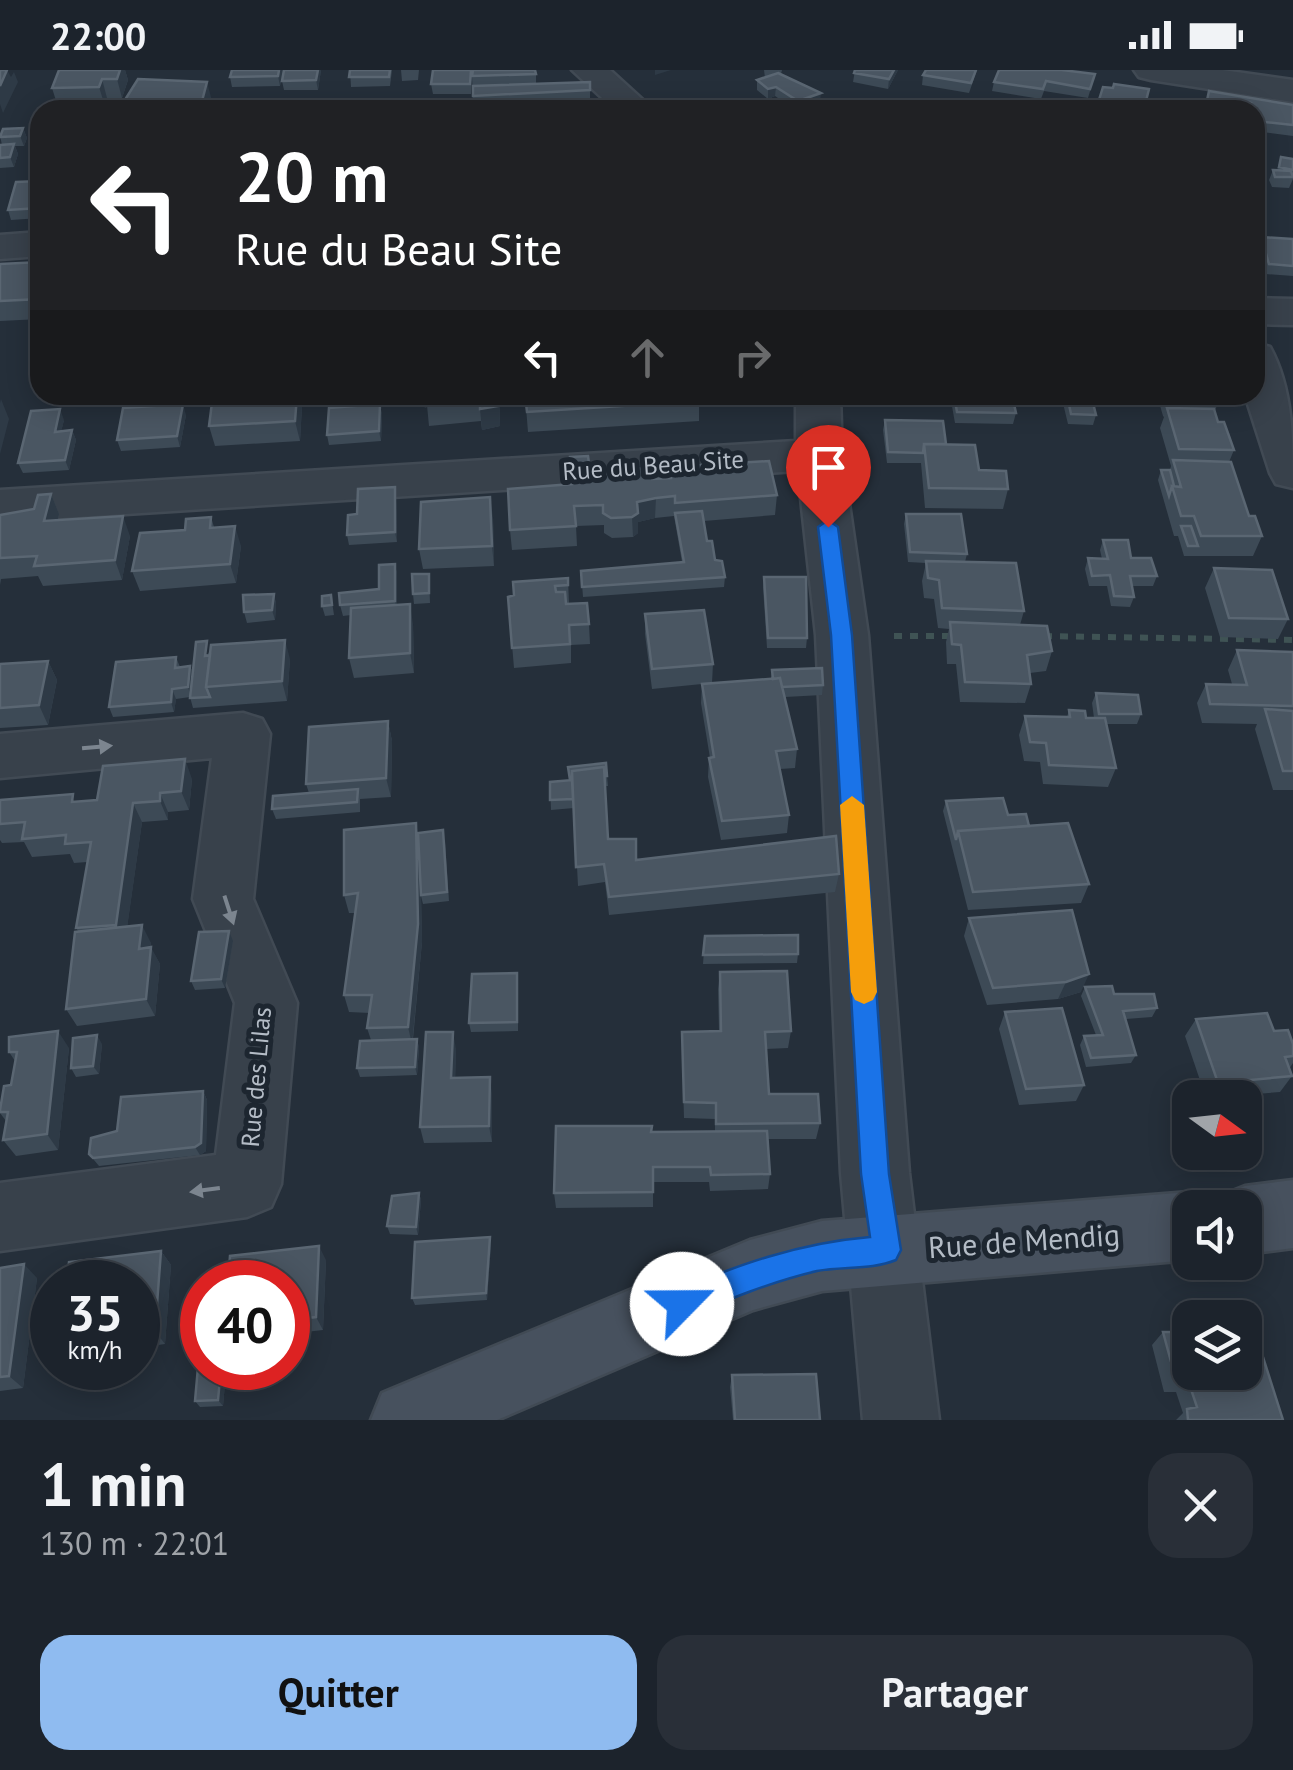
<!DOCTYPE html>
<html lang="fr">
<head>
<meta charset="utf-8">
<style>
	body { margin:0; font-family:"PT Sans",sans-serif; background:#292f38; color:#f1f3f6; height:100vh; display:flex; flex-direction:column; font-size:38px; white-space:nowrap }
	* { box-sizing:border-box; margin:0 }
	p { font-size:32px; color:#a0a4a9 }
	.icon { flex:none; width:55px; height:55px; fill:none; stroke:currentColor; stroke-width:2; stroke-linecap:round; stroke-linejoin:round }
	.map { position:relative; height:1350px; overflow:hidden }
	.side { display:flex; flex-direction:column; background:#1c232c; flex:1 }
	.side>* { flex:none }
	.top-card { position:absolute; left:30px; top:30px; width:1235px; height:305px; border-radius:30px; box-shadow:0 5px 25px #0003,0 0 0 2px #3a4048; background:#202124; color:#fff; overflow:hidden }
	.needle { width:65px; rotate:105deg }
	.tools { position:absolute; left:1172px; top:1010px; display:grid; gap:20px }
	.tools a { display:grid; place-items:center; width:90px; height:90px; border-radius:20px; background:#1c232c; box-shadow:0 5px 25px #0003,0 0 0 2px #3a4048; font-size:50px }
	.speed { position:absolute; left:30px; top:1190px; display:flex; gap:20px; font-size:50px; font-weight:700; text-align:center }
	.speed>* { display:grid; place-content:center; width:130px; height:130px; border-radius:50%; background:#1c232c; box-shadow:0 5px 25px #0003,0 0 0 2px #3a4048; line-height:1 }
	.speed small { font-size:25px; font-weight:400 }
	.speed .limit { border:15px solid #d22; background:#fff; color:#111 }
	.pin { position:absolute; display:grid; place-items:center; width:85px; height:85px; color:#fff; margin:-102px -42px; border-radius:50% 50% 50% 0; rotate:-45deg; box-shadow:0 0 10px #0007 }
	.pin .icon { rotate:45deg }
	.me { position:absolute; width:110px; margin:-55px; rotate:67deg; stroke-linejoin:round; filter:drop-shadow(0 0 8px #0008) }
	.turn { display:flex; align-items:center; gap:35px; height:210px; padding:0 40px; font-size:45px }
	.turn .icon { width:130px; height:130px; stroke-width:2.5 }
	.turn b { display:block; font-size:70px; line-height:85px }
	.lanes { display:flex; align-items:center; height:95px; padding:0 40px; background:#0003; justify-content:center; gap:50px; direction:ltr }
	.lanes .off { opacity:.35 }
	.round { display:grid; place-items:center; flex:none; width:105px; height:105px; border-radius:30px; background:#292f38 }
	.overview { display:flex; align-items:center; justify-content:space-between; height:170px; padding:0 40px }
	h1 { font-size:60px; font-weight:600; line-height:75px }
	.primary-button { display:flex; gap:20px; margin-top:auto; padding:20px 40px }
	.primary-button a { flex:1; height:115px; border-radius:30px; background:#8fbbf0; color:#111; font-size:40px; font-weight:600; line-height:115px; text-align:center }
	.primary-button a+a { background:#292f38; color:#f1f3f6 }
	.status { display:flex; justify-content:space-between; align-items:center; height:70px; padding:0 50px; background:#1c232c; direction:ltr }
	.status svg { height:28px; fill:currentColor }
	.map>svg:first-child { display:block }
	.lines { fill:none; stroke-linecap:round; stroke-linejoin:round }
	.street-casing { stroke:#414a54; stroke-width:5 }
	.secondary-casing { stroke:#414a54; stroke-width:5 }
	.path { stroke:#3f5354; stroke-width:6; stroke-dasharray:8 8; stroke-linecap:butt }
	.street { fill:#38414b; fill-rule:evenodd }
	.secondary { fill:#47515e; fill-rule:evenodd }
	.wall { fill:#3d4a56; fill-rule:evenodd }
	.shaded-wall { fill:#2e3a46 }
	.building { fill:#4a5662; stroke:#5a6672; stroke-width:2.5 }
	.oneway { fill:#7c858f }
	.route { fill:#1a73e8; stroke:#114b97; stroke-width:2.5 }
	.slow { fill:#f59e0b }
	.labels { text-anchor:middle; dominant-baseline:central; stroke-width:10; stroke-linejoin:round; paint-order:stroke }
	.street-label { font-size:25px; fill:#b4bcc6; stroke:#1d2630 }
	.near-street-label { font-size:30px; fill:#b4bcc6; stroke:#1d2630 }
</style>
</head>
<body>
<div class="status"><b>22:00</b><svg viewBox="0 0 49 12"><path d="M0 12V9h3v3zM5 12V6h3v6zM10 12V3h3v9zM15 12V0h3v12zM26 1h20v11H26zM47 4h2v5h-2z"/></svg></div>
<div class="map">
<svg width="1293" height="1350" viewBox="0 0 1293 1350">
	<rect width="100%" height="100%" fill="#252f3a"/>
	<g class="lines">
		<g class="street-casing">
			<path id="street" d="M572,0H610L654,40H615Z
				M1134,0H1222L1293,10V32L1151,10L1139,7Z
				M40,162V186L0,189V165Z
				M1255,228L1293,229V255L1255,254Z
				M1255,273L1270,277C1293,319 1293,370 1293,418L1276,414L1270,403L1245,325H1255Z
				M796,325H840L842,385L868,565L909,1103L939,1350H863L841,1103L816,565L798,401L0,452V420L796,371Z
				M243,643L262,649L270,664L253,829L297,933L281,1114L271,1137L247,1147L0,1181V1113L216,1085L235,933L193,829L212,688L0,708V664Z"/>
		</g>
		<g class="secondary-casing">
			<path id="secondary" d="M1293,1110V1178L1245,1184V1138H1190V1190L822,1221L753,1240L497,1350H371L382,1323L750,1170L822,1151L1190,1122L1216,1136L1220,1126L1245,1116Z"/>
		</g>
		<path class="path" d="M894,566H952
			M1044,566L1293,570"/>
		<use href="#street" class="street"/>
		<use href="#secondary" class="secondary"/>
	</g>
	<path class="wall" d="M59,0H125L128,10L122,28H107L105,36L58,37L52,18Z
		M283,0L280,16L232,17L230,7Z
		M284,0H321L318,20H284L282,11Z
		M350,0H392L390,16L351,17Z
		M401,0H419L418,10L402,11Z
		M472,0L471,24H433L431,14Z
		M764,0H782L781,4L820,32L796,40L775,26L768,29L757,20V10L765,8Z
		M855,0H898L888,19L853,12Z
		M977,0L969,23L922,15L923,5Z
		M536,4V13L590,12V29L473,36L472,6Z
		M1095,4L1088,28L1044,21L1041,29L992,21L994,12Z
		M1103,17L1113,18L1145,35L1144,40H1096Z
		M1209,21L1293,35V66L1255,61V40H1204ZM1245,32L1251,33L1250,38H1244Z
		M212,31L209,40H125L123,33Z
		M23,58L27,68L24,76H15L18,84L14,97L0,98V75H2L0,66Z
		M1281,87L1293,89V109L1289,118L1272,117L1269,110L1273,100H1277Z
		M1255,93L1261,106L1257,116H1255Z
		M40,111V148L11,150L8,140Z
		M1261,167L1293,169V206L1265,204L1257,178Z
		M40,192V249L0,251V194Z
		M213,325H300L302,336L300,371L215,376L209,356Z
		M426,325H499L500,356L482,360L481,351L429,356Z
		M525,325H708L699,326V351L528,362Z
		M950,325H1012L1016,343L1013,354L955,353Z
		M1061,325H1091L1096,345L1093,355L1068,354Z
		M1157,325H1218L1219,329L1215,341L1218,352L1234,380L1229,392L1249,446L1262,466L1253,486H1184L1178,466H1174L1158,410L1161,400H1170L1171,396L1160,358L1164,347L1163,346Z
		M380,334L382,345L381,371L329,375L327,365Z
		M186,345L180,377L121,381L117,370Z
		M64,350L61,361L72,360L76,370L69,400L23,403L18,393Z
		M885,350L946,374L979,400L1008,419L1003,439L925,438L921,393H887L883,360Z
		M570,387L590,401L652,409L669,408V397L777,425L775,445L704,451L707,471L715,490L725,507L724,517L583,527L581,501L682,492L674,446L655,448L638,452V463L633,467L612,468L604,463V455L576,456L577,476L512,480L510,460L571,414Z
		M51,424L59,444L58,450L130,466L122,510L43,516L38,506L1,509L0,515V445L34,439Z
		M396,427L397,472L349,475L347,465L357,444Z
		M906,444L967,484L965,492L1024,541L1020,555L1052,581L1046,601L1030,603L1031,614L1025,633L960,632L956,594H947L946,572L949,559L938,558L934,529L924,528L922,511L926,493L908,492L904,454Z
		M211,447L214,457L241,476L236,513L140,521L132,501L185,460Z
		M493,447L494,496L423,499L419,479Z
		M1103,470L1157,506L1153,516H1132L1134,527L1130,537L1111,536L1107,516H1089L1085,499L1088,488L1102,489L1100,480Z
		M395,494L397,504V535L413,554L414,603L354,608L349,588L351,545L343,546L340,535L379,519Z
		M1214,498L1288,549L1278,569L1220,567L1205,518Z
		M429,504L430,533L414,534L413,524Z
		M764,507L807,568L806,578H767L763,517Z
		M568,508L569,534L589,554L590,574L571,575V593L514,598L508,527Z
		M274,524L276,534L275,550L247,553L244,542Z
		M331,525L334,545L325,546L322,536Z
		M645,544L713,594L712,613L771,609L772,600L823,615L822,625L785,627L797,679L795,698L780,699L789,745L787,763L721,770L708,707L709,688H710L701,633L702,614L652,619L645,564Z
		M1237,580L1293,582V720H1273L1255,659L1257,654L1202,653L1197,633L1206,614H1232L1228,600Z
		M210,581L290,589L287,631L193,638L190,627L176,629L174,642L113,647L109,637L176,587L180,597L190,596L193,603Z
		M48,591L57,610L48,655L0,658V594Z
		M1096,623L1141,644L1137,654H1107L1116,698L1108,717L1043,714L1040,692L1024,691L1019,665L1025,646L1067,647L1069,640L1086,648H1094L1092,633Z
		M388,651L392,671L391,727L360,729V742L276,749L272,739L309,723L306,714Z
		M607,706L608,716H605L608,769L636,790L839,804L835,822L609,845L605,812L578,816L574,738L551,740L550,712Z
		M192,709L189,740L168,742V750L142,752L127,857L151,873L150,877L160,894L155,946L77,956L66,939L78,861L76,858L87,792L74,793L70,784L32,787L24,772L2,773L0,770V730L77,732L97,730Z
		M946,731L1008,745L1029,756L1089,814L1081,833L968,840L943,741Z
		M418,763L445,770L449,831L423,834L421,826L422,872L413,969H417L419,978L417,1005L360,1007L357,998L371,970L367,958L370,943L349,942L344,925L355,843H349L344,825Z
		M969,848L1081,922L1058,929L987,935L964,866Z
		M705,866L798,884L797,893L703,894Z
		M233,871L225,918L195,920L191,911Z
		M720,902L791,961L788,978L766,979L769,1024L820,1053L816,1069H767L770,1104L768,1119L710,1121L709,1112H653V1137L556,1138L554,1123L652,1062H715V1049L684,1048L682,979V962L719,961L718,919Z
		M518,912V961L471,962L469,953Z
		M1085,917L1114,924L1157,938L1152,947L1126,949L1136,985L1131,993L1086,997L1080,975L1084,966L1096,965L1081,926Z
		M1005,942L1084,1015L1076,1031L1019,1035L999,959Z
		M1196,949L1293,974V993L1289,999L1292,1006L1280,1022L1206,1028L1185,966Z
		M102,974L99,1004L76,1007L71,998Z
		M69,978L58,1080L16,1086L3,1070L6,1051L0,1043L11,1015L15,991L9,982Z
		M456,979L455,1007L492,1023V1072L424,1073L420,1057Z
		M203,1021L207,1030L206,1081L200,1085L99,1096L89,1084L117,1061Z
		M419,1123L421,1130L418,1165L390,1164L387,1156Z
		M491,1175L487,1230L415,1235L412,1228Z
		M161,1181L171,1195L165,1274L138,1278V1212Z
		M326,1190L323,1260L288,1264V1212Z
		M0,1198L37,1208L23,1318L0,1321Z
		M1163,1262L1283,1350H1176L1183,1343L1176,1322H1164L1152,1275Z
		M226,1302L223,1336L200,1337L195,1331Z
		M732,1305L820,1350H733L730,1317Z"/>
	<path class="shaded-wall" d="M7,0L11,7L14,2L18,12L3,43L0,34V16Z
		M120,0H125L128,10L122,28L117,9Z
		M279,0H283L280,16L278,6Z
		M318,0H321L318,20L316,10Z
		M655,0H671L655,5Z
		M894,0H898L888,19L889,9Z
		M102,9L107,28L105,36L99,17Z
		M207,12L212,31L209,40H204L202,31Z
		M776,17L775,26L768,29V19Z
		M821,23L820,32L797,40L798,31Z
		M23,58L27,68L24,76L20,66Z
		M14,74L18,84L14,97L10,87Z
		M297,325H300L302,336L300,371L295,351Z
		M499,325L500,356L482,360L480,339Z
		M1,329L9,349L0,384V333Z
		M183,334L186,345L180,377L177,366Z
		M380,334L382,345L381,371L379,361Z
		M60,339L64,350L59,372L55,362Z
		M72,360L76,370L69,400L65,390Z
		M395,417L396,427L397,472L395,462Z
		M51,424L59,444L53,471L44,451Z
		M490,427L493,447L494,496L492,476Z
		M656,428L655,448L638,452V463L633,467L632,447L637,432Z
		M123,446L130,466L122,510L115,490Z
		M235,456L241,476L236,513L230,494Z
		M395,494L397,504V541L395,531Z
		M274,524L276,534L275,550L272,540Z
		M410,534L413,554L414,603L410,583Z
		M285,570L290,589L287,631L282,611Z
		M48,591L57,610L48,655L39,635Z
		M190,596L194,606L191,627L188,617Z
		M172,619L176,629L174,642L171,632Z
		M388,651L392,671L391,727L386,708Z
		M185,689L192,709L189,740L181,721Z
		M160,723L168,742V750L160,731Z
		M133,733L142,752L125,873L116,855Z
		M416,753L420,772L422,872L412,974L408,957Z
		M142,855L151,873L148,896L139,879Z
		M229,861L233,871L225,918L221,909Z
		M151,877L160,894L155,946L146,929Z
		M1089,904L1081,922L1058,929L1066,912Z
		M58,961L69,978L58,1080L47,1064Z
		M453,962L456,979L455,1024L451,1008Z
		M97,965L102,974L99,1004L93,996Z
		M417,969L419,978L417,1005L415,997Z
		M490,1007L492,1023V1072L489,1056Z
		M203,1021L207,1030L206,1081L200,1085L195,1077Z
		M419,1123L421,1130L418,1165L416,1157Z
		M490,1167L491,1175L487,1230L486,1223Z
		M319,1176L326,1190L323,1260L316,1247Z
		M161,1181L171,1195L165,1274L155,1261Z
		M24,1194L37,1208L23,1318L9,1306Z
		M221,1298L226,1302L223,1336L218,1330Z"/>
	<path class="building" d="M0,0H7L0,16Z
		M59,0H120L117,9H102L99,17L52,18Z
		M232,0H279L278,6L230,7Z
		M284,0H318L316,10L282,11Z
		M350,0H390L389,7H349Z
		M433,0H471L470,14H431Z
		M473,0H535L536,4L472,6Z
		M855,0H894L889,9L854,3Z
		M926,0H976L971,13L923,5Z
		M999,0H1062L1095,4L1090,19L1046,11L1043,19L994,12Z
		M778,3L821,23L798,31L776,17L768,19L757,10Z
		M138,9L207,12L202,31L123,33Z
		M590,12V20L473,26V16Z
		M1114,14L1149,19L1145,35L1099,30L1103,17L1113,18Z
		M1209,21L1293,35V55L1255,51V40H1250L1251,33L1245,32L1244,40H1205Z
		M350,33L348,40H321L322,34Z
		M510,38V40H476Z
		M23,58L20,66L0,67L3,59Z
		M14,74L10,87L0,88V75Z
		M1281,87L1293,89V100L1279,97Z
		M1255,93L1261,106L1255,105Z
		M1273,100L1291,101L1293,107H1275Z
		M40,111V138L8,140L16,112Z
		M1261,167L1293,169V196L1269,194Z
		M40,192V229L0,231V194Z
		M40,271V287H35Z
		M213,325H297L295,351L209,356Z
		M426,325H498V336L480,339V331L426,336Z
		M525,325H699L700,331L527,342Z
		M954,325H1012L1016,343L957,342Z
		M1067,325H1091L1096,345L1071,344Z
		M1169,325H1218L1219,329L1169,326Z
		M183,334L177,366L117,370L123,338Z
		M380,334L379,361L327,365L329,338Z
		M1167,338L1214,339L1218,352H1224L1234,380L1179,379Z
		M60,339L55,362L72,360L65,390L18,393L31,341Z
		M885,350L943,351L946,374H924L923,383L888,382Z
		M924,374L975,375L979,400L1006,401L1008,419L929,418Z
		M588,386L590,401L650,398L652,409L671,408L669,397L769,391L777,425L675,433V426L656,428L637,432L638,443L632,447L611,448L603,443V435L574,436L576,456L510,460L508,419L572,414L570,387Z
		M1173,390L1231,392L1249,446H1255L1262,466H1201L1194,446H1181L1172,416L1181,417Z
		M1161,400H1170L1174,416H1172L1169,426Z
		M395,417V462L347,465L348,445L357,444L358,419Z
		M51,424L44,451L123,446L115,490L34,496L37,486L0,488V445L34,439L38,425Z
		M490,427L492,476L419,479L421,432Z
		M702,441L707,471H712L715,490L722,491L725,507L582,517L581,501L684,492L675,443Z
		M906,444H961L967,484L910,482Z
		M211,447L210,458L235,456L230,494L132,501L140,463L185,460L186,449Z
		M1181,456H1191L1198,476H1188Z
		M1103,470H1128L1131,488H1151L1157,506H1130L1134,527L1114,526L1110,505L1092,506L1088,488L1108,489Z
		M926,491L1016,493L1024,541L942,538L939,510L928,508Z
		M395,494V531L340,535L339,523L379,519V495Z
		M1214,498L1272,500L1288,549L1229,548Z
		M412,504H429V523L413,524Z
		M764,507H806L807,568H768Z
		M568,508V515L555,516L556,522H565L566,534L587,533L589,554L569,555L570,574L512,578L508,527L514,525L513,512Z
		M274,524L272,540L244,542L243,525Z
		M331,525L332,535L322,536V526Z
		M410,534V583L349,588L351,538Z
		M704,540L713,594L652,599L645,544Z
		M950,552L1047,556L1052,581L1027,585L1031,614L965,612L961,575L952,574Z
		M285,570L282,611L206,617L211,575Z
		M207,571L205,586L210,585L206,617L210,627L190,628L196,572Z
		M1237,580L1293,582V636L1210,634L1206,614L1247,615Z
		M176,587L175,598L190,596L188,617L172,619L171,632L109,637L116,592Z
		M48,591L39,635L0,638V594Z
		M822,598L823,615L782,617L780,608L773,609L772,600Z
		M780,608L797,679L776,681L789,745L722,751L709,688L714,687L702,614Z
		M1096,623L1138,625L1141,644H1099Z
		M1265,639L1293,641V701H1283Z
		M1069,640L1085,641L1086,648H1105L1116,698L1049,695L1046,673L1030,672L1025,646L1070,647Z
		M388,651L386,708L306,714L309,657Z
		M185,689L181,721L160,723V731L133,733L116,855L76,858L91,772L65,774L66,765L22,769L25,752L0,754V730L73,724L72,732L97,730L103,696Z
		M606,693L607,706H605L604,697L572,701V710H570L568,697Z
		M604,697L608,769H636V790L836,766L839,804L609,827L604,794L576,797L572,701Z
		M572,710L573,729L550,730V712Z
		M358,719L357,732L272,739L273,726Z
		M1003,728L1008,745L1026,744L1029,756L958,761L956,770L946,731Z
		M416,753L418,854L408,957L367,958L372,925H344L358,823L344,825V760Z
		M1068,753L1089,814L973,822L958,761Z
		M443,760L447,822L421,825L418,763Z
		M1072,840L1089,904L1066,912L993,918L969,848Z
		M142,855L139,879L151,877L146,929L66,939L75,862Z
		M229,861L221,909L191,911L199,862Z
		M798,865V884L703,885L705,866Z
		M787,901L791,961L765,962L769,1024H818L820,1053L716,1054V1033L684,1032L682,962L721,961L720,902Z
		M517,903V952L469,953L472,904Z
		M1112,916L1114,924H1154L1157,938L1123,941L1136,985L1091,988L1084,966L1103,965L1085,917Z
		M1062,938L1084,1015L1026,1019L1005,942Z
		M1267,943L1274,961L1288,960L1293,974V986L1285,987L1292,1006L1218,1013L1196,949Z
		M58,961L47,1064L3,1070L8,1042H0V1040L4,1016L11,1015L17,982H9V967Z
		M426,962H453L451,1008L490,1007L489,1056L420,1057Z
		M97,965L93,996L71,998L73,968Z
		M417,969L415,997L357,998L360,971Z
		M203,1021L201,1073L195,1077L93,1088L89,1084L91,1068L117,1061L121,1027Z
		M556,1056H652L651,1062L767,1061L770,1104L711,1105L710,1097H653V1122L554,1123Z
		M419,1123L416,1157L387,1156L392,1126Z
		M490,1167L486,1223L412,1228L415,1172Z
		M319,1176L316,1247L288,1250V1212H228L230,1186Z
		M161,1181L155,1261L138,1264V1212H67L69,1192Z
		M24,1194L9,1306L0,1307V1198Z
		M1163,1262H1190V1302H1245V1262H1255L1283,1350H1188L1187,1339L1197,1337L1188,1310H1176Z
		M198,1297L221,1298L218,1330L195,1331Z
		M816,1304L820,1350H735L732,1305Z"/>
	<defs><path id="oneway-solid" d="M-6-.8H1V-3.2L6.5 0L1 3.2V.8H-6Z" transform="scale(2.5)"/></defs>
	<g class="oneway">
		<use href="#oneway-solid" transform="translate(97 677) rotate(-5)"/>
		<use href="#oneway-solid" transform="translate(229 840) rotate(72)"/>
		<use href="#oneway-solid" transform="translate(205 1120) rotate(172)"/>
	</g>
	<path class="route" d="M828,450L838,457L852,565L889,1104L901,1180L896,1190C872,1200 843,1196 817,1201C770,1212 727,1230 682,1249L671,1244L667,1234L671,1223C737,1195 798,1173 870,1167L861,1104L831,565L818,457Z"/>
	<path class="slow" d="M852,726L864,735L877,922L873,930L864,934L855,930L851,922L840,735Z"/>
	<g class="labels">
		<g class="street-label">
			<text transform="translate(653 395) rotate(-4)">Rue du Beau Site</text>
			<text transform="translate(256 1007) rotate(-85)">Rue des Lilas</text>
		</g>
		<g class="near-street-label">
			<text transform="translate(1024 1170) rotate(-4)">Rue de Mendig</text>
		</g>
	</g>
</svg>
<div class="tools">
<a><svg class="needle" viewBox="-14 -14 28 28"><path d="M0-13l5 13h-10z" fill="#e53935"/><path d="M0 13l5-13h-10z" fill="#a0a4a9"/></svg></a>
<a><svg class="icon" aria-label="sound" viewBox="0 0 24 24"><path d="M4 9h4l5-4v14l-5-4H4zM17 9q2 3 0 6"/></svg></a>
<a><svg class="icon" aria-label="layers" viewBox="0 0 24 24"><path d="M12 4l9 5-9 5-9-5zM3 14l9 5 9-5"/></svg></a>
</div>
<div class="speed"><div>35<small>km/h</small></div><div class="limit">40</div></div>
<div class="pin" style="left:828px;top:457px;background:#d93025"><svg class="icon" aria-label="arrive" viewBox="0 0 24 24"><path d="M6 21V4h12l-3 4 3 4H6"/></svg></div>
<svg class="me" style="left:682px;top:1234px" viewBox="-20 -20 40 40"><circle r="19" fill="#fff"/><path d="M0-13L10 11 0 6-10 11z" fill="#1a73e8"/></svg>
<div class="top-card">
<div class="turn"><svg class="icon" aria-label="left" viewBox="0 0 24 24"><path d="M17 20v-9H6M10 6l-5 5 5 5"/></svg><div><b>20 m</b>Rue du Beau Site</div></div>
<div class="lanes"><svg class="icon" aria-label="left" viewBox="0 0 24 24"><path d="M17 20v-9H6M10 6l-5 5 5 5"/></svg><svg class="icon off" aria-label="ahead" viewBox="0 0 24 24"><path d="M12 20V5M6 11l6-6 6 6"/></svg><svg class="icon off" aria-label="right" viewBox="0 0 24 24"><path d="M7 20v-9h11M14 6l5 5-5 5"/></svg></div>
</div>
</div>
<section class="side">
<div class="overview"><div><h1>1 min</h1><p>130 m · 22:01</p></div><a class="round"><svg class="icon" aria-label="close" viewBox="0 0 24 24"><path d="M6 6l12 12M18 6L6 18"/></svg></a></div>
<div class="primary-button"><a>Quitter</a><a>Partager</a></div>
</section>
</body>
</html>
